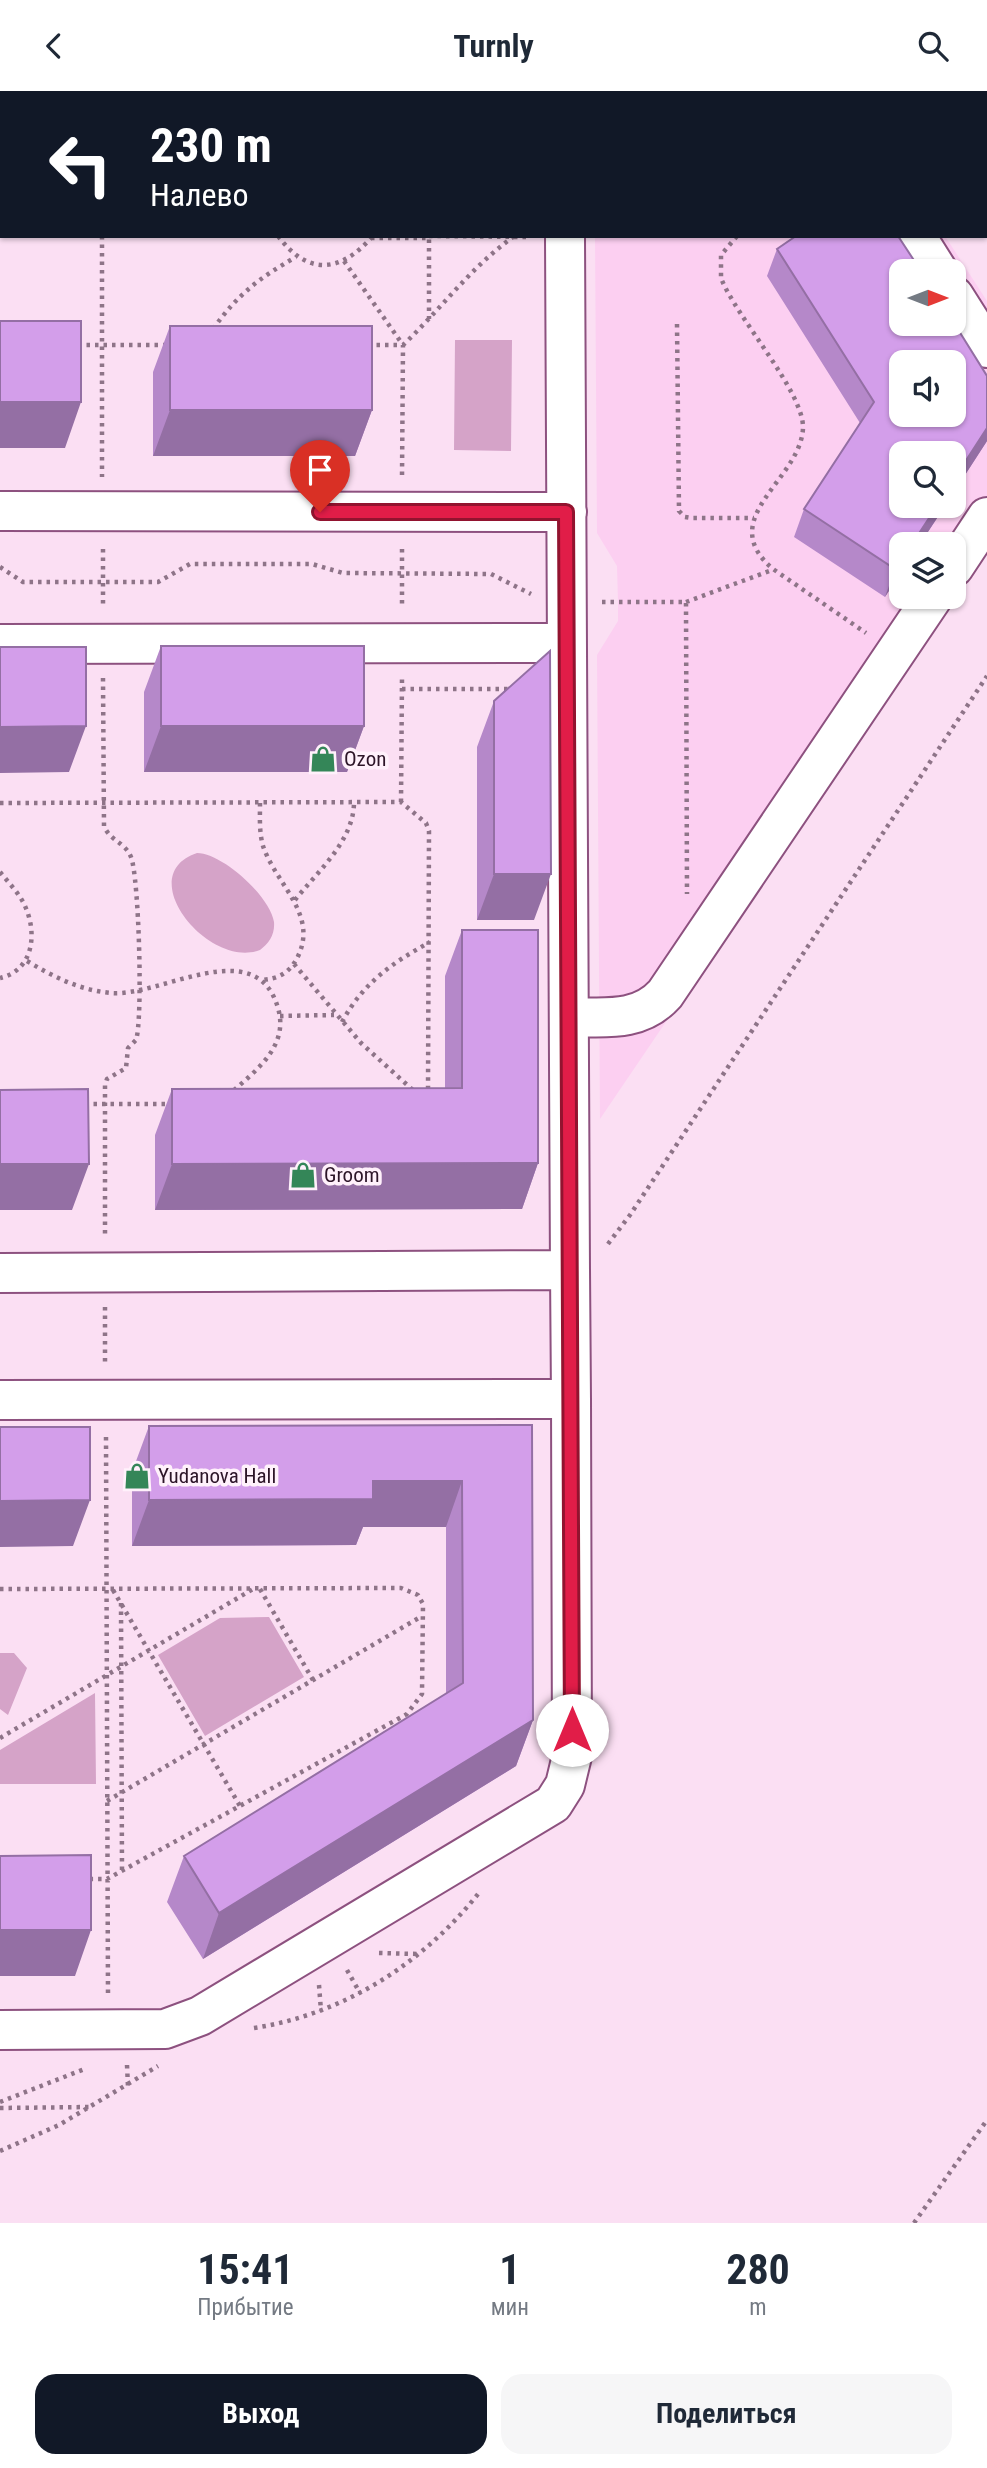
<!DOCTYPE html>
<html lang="ru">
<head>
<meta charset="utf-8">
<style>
	body { margin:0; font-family:"Roboto Condensed",sans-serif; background:#f6f6f7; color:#1f2937; height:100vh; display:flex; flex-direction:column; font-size:26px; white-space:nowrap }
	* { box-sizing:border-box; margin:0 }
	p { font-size:23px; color:#747a83 }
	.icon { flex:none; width:38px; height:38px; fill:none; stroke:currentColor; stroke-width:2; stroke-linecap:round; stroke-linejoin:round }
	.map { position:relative; height:2132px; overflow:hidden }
	.drawer { display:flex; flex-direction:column; background:#fff; flex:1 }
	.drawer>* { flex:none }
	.hud { position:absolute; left:0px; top:0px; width:987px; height:147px; box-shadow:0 2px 5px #0004; background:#111827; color:#fff; overflow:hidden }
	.needle { width:46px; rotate:90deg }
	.tools { position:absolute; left:889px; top:168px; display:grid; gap:14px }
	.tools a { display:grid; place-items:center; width:77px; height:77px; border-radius:14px; background:#fff; box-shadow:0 2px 5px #0004; font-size:35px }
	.pin { position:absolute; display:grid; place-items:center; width:60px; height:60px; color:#fff; margin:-72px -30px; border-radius:50% 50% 50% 0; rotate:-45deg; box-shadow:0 0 7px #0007 }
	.pin .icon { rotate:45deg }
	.me { position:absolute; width:77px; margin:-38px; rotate:0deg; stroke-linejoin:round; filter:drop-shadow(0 0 5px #0008) }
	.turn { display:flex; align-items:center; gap:24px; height:147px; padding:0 35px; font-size:32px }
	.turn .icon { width:91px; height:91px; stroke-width:2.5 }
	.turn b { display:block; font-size:49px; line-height:60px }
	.eta { display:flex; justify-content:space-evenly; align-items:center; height:119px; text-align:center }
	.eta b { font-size:42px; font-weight:700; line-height:49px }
	.button { display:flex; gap:14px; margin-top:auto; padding:14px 35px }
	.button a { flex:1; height:80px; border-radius:21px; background:#111827; color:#fff; font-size:28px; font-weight:700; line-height:80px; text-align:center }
	.button a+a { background:#f6f6f7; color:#1f2937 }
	header { display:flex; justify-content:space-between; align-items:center; height:91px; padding:0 35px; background:#fff; font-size:32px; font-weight:700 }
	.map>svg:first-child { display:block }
	.built { fill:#fccff1; fill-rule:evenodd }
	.green { fill:#d5a3c8 }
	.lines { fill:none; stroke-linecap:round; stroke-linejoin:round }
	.minor-casing { stroke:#8d517f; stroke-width:42 }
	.path { stroke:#8e7488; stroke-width:4.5; stroke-dasharray:3.5 5; stroke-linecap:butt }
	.minor { stroke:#fff; stroke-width:38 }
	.wall { fill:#b588c9 }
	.shaded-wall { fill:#946fa4 }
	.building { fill:#d39eea; stroke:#946fa4; stroke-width:2; fill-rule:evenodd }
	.route-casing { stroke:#92132f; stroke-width:18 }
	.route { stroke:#e11d48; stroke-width:12 }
	.labels { text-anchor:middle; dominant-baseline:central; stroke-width:7; stroke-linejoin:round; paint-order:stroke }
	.poi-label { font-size:21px; fill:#2d1528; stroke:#fff1fb; text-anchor:start }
</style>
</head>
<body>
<header><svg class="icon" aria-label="back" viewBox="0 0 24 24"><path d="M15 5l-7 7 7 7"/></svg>Turnly<svg class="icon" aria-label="search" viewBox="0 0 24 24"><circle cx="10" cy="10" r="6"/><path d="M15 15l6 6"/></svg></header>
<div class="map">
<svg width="987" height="2132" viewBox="0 0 987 2132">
	<rect width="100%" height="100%" fill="#fbdff3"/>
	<path class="built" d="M595,0H844L846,2H595Z
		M595,145H945L987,210V456L954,505V453H901V506H954L600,1028L597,564L618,530V511L617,475L597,442ZM901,180H954V233H901ZM901,271H954V324H901ZM901,362H954V415H901Z"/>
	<path class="green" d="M455,249H512L511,360L454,359Z
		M197,762C222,762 270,805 274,831C275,844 269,852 260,859C209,879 131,784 197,762Z
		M269,1526L304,1586L205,1645L158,1564L220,1527Z
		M0,1562H14L27,1577L8,1624L0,1618Z
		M95,1602L96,1693H0V1659Z"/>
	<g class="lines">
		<g class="minor-casing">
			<path id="minor" d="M565,0V2
				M962,2L965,0
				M916,145L938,180
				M954,205L987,257
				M0,420L567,421
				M954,476L987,426
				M0,553L567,552
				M569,926C604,926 639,932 665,903L933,506
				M570,1179L571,1308
				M0,1182L570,1179L565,145
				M0,1309L571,1308L572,1665L565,1694L553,1713L200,1925L165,1938L0,1939"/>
		</g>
		<path class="path" d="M101,0V2
			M427,0V2
			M259,2V0
			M729,2V0
			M0,143H2
			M102,145V386
			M278,145C308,185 340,182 372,146
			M429,145L529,146
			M737,145L721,164V187C736,226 804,301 803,337C801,389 713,427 773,478L866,542
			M371,147H429V228
			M344,170L403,254C441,218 470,177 513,146
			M677,233L679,420L685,426L691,427H754
			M213,238C238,203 259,187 296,166
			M78,254H167
			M368,254H403L402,386
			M103,458V515
			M402,458V515
			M0,476L23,491H158L190,473H312L343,482L491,483L531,503
			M602,511H686L687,803
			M686,511L772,479
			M103,587L104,735C110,750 125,751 131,766C139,786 143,929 136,949L128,957L126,977L107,988L105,994V1144
			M402,598H510
			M401,711L402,587
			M0,712L401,711L426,732L429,740L428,1003
			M260,712C260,726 259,741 263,755C276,794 321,825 296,869C288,883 277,888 261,889
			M0,781C8,791 17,800 23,811C38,839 35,879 0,887
			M295,809C317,781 354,750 354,711
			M27,870C54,886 79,899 111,902C161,906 256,841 278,917C289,954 258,978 233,1000
			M294,873L361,952L415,1001
			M280,925L334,924
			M342,931C363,892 392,872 430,851
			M85,1013H171
			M608,1153L630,1124L987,585
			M105,1216V1274
			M106,1346L108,1904
			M0,1498L401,1497L418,1504L423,1513L422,1603L407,1623L107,1788H86
			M260,1498L313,1589
			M113,1499L240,1715
			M121,1512L122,1780
			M0,1647L253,1498
			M107,1710L422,1525
			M379,1862L419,1863
			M347,1879L360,1902
			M319,1894L321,1920
			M254,1937C344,1923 422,1873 478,1803
			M127,1974L128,1996
			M0,2011L87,1977
			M0,2017L91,2016
			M0,2060L59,2034L158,1975
			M914,2132L987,2029"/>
		<use href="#minor" class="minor"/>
	</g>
	<path class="wall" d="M441,0H532V2H441Z
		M777,158L987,285V350L954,401L901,415H945L920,453H901V481L885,506L794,446L804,418L860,332L767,185Z
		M170,235L372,319L355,365H153V281Z
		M161,555L364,635L347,681H144V601Z
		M494,610L534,829H477V656Z
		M462,839L538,1072L522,1118L155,1119V1044L172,998L445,997V885Z
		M532,1334L533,1629L516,1675L203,1868L167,1811L184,1765L446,1603V1436H363L356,1454L132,1455V1381L149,1335Z"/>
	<path class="shaded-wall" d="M0,311H81L65,357H0Z
		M170,319H372L355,365H153Z
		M987,337V350L954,401V388Z
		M937,415H945L920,453H912Z
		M901,469V481L885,506L895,478Z
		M86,635L69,681L0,682V636Z
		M161,635H364L347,681H144Z
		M494,783H551L534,829H477Z
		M538,1072L522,1118L155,1119L172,1073Z
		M0,1073H89L72,1119H0Z
		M373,1390H462L446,1436H363L356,1454L132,1455L149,1409Z
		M90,1409L73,1455L0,1456V1410Z
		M533,1629L516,1675L203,1868L219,1822Z
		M0,1839H91L75,1885H0Z"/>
	<path class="building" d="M458,0H532V2H458Z
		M796,145H898L921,180H901V233L954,232L987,285V337L954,388V362H901V415H937L912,453H901V469L895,478L804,418L874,311L777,158ZM901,271H954V324H901Z
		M0,230H81V311H0Z
		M170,235H372V319H170Z
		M161,555H364V635H161Z
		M0,556H86V635L0,636Z
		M550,560L551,783H494V610Z
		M462,839H538V1072L172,1073V998L462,997Z
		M88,998L89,1073H0V999Z
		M532,1334L533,1629L219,1822L184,1765L463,1592L462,1390H373V1408L149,1409V1335Z
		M0,1336H90V1409L0,1410Z
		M91,1764V1839H0V1765Z"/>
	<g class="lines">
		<g class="route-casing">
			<path id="route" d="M320,421H566L572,1639"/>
		</g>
		<use href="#route" class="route"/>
	</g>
	<defs>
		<g id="shop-bare" transform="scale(2.1)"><path d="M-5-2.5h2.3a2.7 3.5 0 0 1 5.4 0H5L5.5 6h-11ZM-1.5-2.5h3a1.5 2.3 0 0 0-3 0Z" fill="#348658" stroke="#fff1fb" stroke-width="2.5" paint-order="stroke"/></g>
	</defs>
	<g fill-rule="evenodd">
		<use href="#shop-bare" x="323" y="668"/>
		<use href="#shop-bare" x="303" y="1084"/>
		<use href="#shop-bare" x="137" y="1385"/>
	</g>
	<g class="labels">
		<g class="poi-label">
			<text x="344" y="668">Ozon</text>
			<text x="324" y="1084">Groom</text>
			<text x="158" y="1385">Yudanova Hall</text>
		</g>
	</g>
</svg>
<div class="tools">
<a><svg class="needle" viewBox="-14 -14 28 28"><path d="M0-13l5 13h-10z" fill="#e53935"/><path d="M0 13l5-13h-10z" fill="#747a83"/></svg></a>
<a><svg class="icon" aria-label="sound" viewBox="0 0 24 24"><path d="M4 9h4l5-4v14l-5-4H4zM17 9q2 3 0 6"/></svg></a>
<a><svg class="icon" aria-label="search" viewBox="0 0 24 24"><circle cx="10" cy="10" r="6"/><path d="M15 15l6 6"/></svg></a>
<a><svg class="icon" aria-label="layers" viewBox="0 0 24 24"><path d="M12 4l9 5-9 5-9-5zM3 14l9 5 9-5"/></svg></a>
</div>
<div class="pin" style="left:320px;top:421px;background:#d93025"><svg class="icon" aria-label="arrive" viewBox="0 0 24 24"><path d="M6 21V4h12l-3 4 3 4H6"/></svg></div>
<svg class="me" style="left:572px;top:1639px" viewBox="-20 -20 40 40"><circle r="19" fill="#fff"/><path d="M0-13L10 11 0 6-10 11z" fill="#e11d48"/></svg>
<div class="hud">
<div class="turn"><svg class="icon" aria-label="left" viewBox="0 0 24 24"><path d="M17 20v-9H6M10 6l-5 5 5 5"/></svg><div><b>230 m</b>Налево</div></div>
</div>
</div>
<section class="drawer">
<div class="eta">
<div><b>15:41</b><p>Прибытие</p></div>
<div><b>1</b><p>мин</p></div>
<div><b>280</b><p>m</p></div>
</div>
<div class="button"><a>Выход</a><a>Поделиться</a></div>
</section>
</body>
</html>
